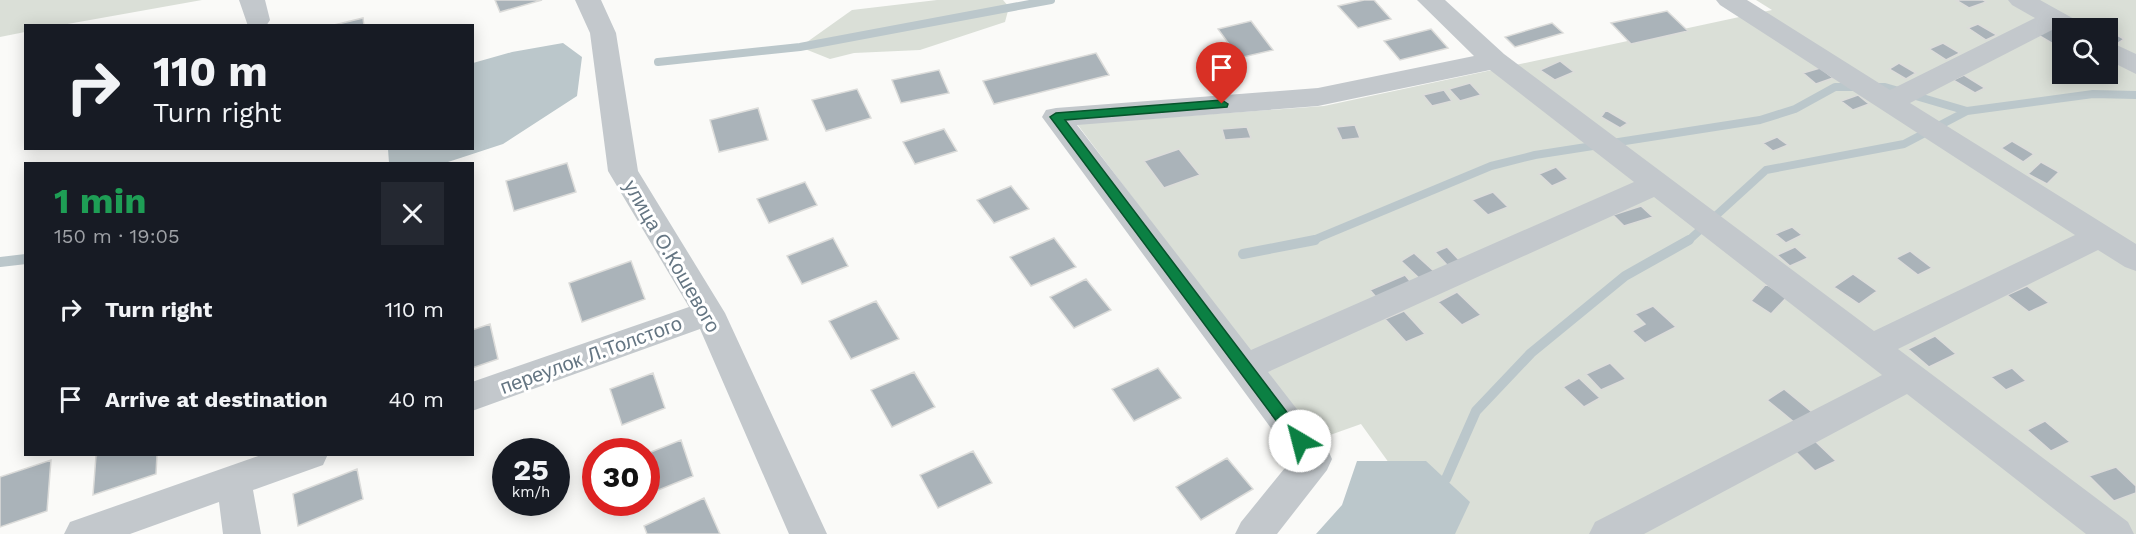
<!DOCTYPE html>
<html lang="en">
<head>
<meta charset="utf-8">
<style>
	body { margin:0; font-family:"Work Sans",sans-serif; background:#242831; color:#f1f3f6; height:100vh; display:flex; flex-direction:column; font-size:22px; white-space:nowrap }
	* { box-sizing:border-box; margin:0 }
	p { font-size:20px; color:#9ea1a6 }
	.icon { flex:none; width:33px; height:33px; fill:none; stroke:currentColor; stroke-width:2; stroke-linecap:round; stroke-linejoin:round }
	.map { position:relative; flex:1; overflow:hidden }
	.details { position:absolute; left:24px; top:162px; width:450px; height:294px; display:flex; flex-direction:column; background:#171b24; border-radius:0px; box-shadow:0 3px 15px #0003 }
	.details>* { flex:none }
	.guide { position:absolute; left:24px; top:24px; width:450px; height:126px; border-radius:0px; box-shadow:0 3px 15px #0003; background:#171b24; color:#f1f3f6; overflow:hidden }
	.fabs { position:absolute; left:2052px; top:18px; display:grid; gap:12px }
	.fabs a { display:grid; place-items:center; width:66px; height:66px; border-radius:0px; background:#171b24; box-shadow:0 3px 15px #0003; font-size:30px }
	.speed { position:absolute; left:492px; top:438px; display:flex; gap:12px; font-size:30px; font-weight:700; text-align:center }
	.speed>* { display:grid; place-content:center; width:78px; height:78px; border-radius:50%; background:#171b24; box-shadow:0 3px 15px #0003; line-height:1 }
	.speed small { font-size:15px; font-weight:400 }
	.speed .limit { border:9px solid #d22; background:#fff; color:#111 }
	.pin { position:absolute; display:grid; place-items:center; width:51px; height:51px; color:#fff; margin:-62px -26px; border-radius:50% 50% 50% 0; rotate:-45deg; box-shadow:0 0 6px #0007 }
	.pin .icon { rotate:45deg }
	.me { position:absolute; width:66px; margin:-33px; rotate:323deg; stroke-linejoin:round; filter:drop-shadow(0 0 4px #0008) }
	.turn { display:flex; align-items:center; gap:21px; height:126px; padding:0 30px; font-size:27px }
	.turn .icon { width:78px; height:78px; stroke-width:2.5 }
	.turn b { display:block; font-size:42px; line-height:51px }
	.round { display:grid; place-items:center; flex:none; width:63px; height:63px; border-radius:0px; background:#242831 }
	.overview { display:flex; align-items:center; justify-content:space-between; height:102px; padding:0 30px }
	h1 { font-size:36px; font-weight:700; line-height:45px; color:#1e9e55 }
	ul { padding:0; list-style:none }
	li { display:flex; align-items:center; gap:18px; height:90px; padding:0 30px }
	li div { flex:1 }
	li b { display:block; font-size:22px }
	li em { font-style:normal }
	.map>svg:first-child { display:block }
	.green { fill:#dadfd7; fill-rule:evenodd }
	.water { fill:#bbc7cb }
	.lines { fill:none; stroke-linecap:round; stroke-linejoin:round }
	.stream-far1 { stroke:#bbc7cb; stroke-width:8 }
	.stream { stroke:#bbc7cb; stroke-width:10 }
	.building { fill:#aab3b9; stroke:#dcdcda; stroke-width:1.5 }
	.minor { fill:#c3c8cc; fill-rule:evenodd }
	.route { fill:#0b8043; stroke:#07532c; stroke-width:1.5 }
	.labels { text-anchor:middle; dominant-baseline:central; stroke-width:6; stroke-linejoin:round; paint-order:stroke }
	.street-label { font-size:20px; fill:#657683; stroke:#fff }
</style>
</head>
<body>
<div class="map">
<svg width="2136" height="534" viewBox="0 0 2136 534">
	<rect width="100%" height="100%" fill="#fafaf8"/>
	<path class="green" d="M0,0H202L62,25L26,26L25,32L0,37Z
		M937,0H1003L1009,7L1005,22L920,50L854,53L830,59L800,47L852,10Z
		M1756,0H2136V534H1440L1361,424L1316,440L1077,124L1324,106L1772,10ZM2062,28H2108V74H2062Z"/>
	<path class="water" d="M563,43L582,57L577,96L503,144L445,163H389L388,149L472,148L473,63L512,52Z
		M1357,461H1426L1470,502L1455,534H1316L1342,505Z"/>
	<g class="lines">
		<path class="stream-far1" d="M658,62L800,47L1051,0
			M1875,87H1885L1967,111
			M1311,241L1491,166L1535,155L1760,120L1795,109L1835,87H1858
			M1688,241L1766,170L1904,144L1967,111L2093,94L2136,95"/>
		<path class="stream" d="M1243,254L1315,240
			M0,262L26,259
			M1446,479L1476,411L1531,353L1625,276L1689,240"/>
	</g>
	<path class="building" d="M495,0H542L500,12Z
		M1364,0H1374L1391,19L1358,28L1338,6Z
		M1956,0H1983L1986,2L1969,8Z
		M1667,11L1688,31L1631,44L1611,23Z
		M363,18L364,26H330Z
		M1251,21L1273,50L1239,58L1218,29Z
		M1552,23L1563,33L1515,47L1505,37Z
		M1978,24L1997,35L1986,40L1968,28Z
		M2051,28L2062,34V41L2055,45L2038,35Z
		M1431,29L1448,48L1400,60L1384,41Z
		M2108,30L2124,39L2112,47L2108,45Z
		M1943,43L1960,53L1946,60L1929,49Z
		M1096,53L1109,75L994,104L983,81Z
		M1560,61L1574,72L1555,80L1540,70Z
		M1899,63L1916,73L1906,79L1889,69Z
		M1820,68L1833,78L1816,84L1803,73Z
		M939,70L949,93L901,103L892,80Z
		M1964,75L1985,88L1975,93L1953,80Z
		M1470,83L1481,95L1460,101L1449,89Z
		M857,89L871,118L826,131L812,100Z
		M1444,90L1452,101L1432,106L1423,95Z
		M1858,95L1869,104L1853,110L1841,101Z
		M758,108L768,140L719,152L710,120Z
		M1606,110L1628,123L1620,128L1601,117Z
		M1355,125L1360,138L1342,140L1336,127Z
		M1247,127L1251,138L1225,140L1222,129Z
		M944,129L957,151L915,164L903,142Z
		M1777,137L1788,145L1773,151L1763,143Z
		M2012,141L2034,154L2023,162L2001,148Z
		M1179,149L1200,175L1164,188L1144,161Z
		M2041,162L2059,172L2047,184L2028,174Z
		M567,163L576,192L514,211L506,181Z
		M1556,167L1568,179L1552,186L1539,174Z
		M805,182L817,205L769,223L757,199Z
		M1011,186L1029,209L994,223L977,200Z
		M1493,192L1508,207L1488,215L1472,200Z
		M1641,206L1653,217L1624,226L1613,215Z
		M1792,227L1802,235L1786,243L1775,234Z
		M833,238L848,266L802,284L787,256Z
		M1054,238L1076,267L1031,286L1010,257Z
		M1447,247L1461,262L1448,266L1435,252Z
		M1795,247L1808,258L1790,266L1777,255Z
		M1910,251L1932,268L1918,275L1896,258Z
		M1414,253L1436,273L1422,281L1401,261Z
		M631,261L645,299L582,322L569,283Z
		M1853,274L1877,291L1859,304L1834,287Z
		M1405,275L1415,287L1380,302L1370,290Z
		M1086,279L1111,310L1074,328L1050,297Z
		M1766,284L1787,297L1771,314L1751,301Z
		M2027,286L2049,303L2029,312L2007,295Z
		M1457,292L1481,315L1462,325L1438,302Z
		M876,301L899,339L851,359L829,321Z
		M1653,306L1676,327L1645,343L1632,331L1645,324L1635,314Z
		M1404,311L1425,334L1406,342L1385,319Z
		M490,324L498,359L472,368V330Z
		M1935,336L1956,354L1929,367L1908,349Z
		M1610,363L1626,379L1601,390L1586,374Z
		M1158,368L1181,398L1134,421L1112,389Z
		M2012,368L2026,381L2006,390L1991,377Z
		M914,372L935,407L892,427L871,390Z
		M653,373L665,408L622,425L610,389Z
		M1579,378L1600,398L1584,407L1563,387Z
		M1784,389L1812,412L1795,423L1767,400Z
		M2045,421L2070,442L2051,451L2027,430Z
		M681,440L693,476L646,495V454Z
		M1815,441L1836,461L1815,471L1795,451Z
		M973,451L992,483L938,508L920,475Z
		M100,454H157L156,474L93,495L96,456Z
		M1227,458L1253,489L1201,520L1176,487Z
		M51,460L47,511L0,527V477Z
		M2116,467L2136,486V493L2114,501L2089,476Z
		M357,469L363,499L298,526L293,494Z
		M704,498L720,534H647L644,526Z"/>
	<g class="lines">
		<path class="minor" d="M239,0H265L270,20L266,26H248Z
			M575,0H601L616,33L638,171L725,313L827,534H789L700,329L472,411V382L689,307L608,171L590,33Z
			M1417,0H1445L1504,54L1874,331L2075,235L1720,5L1716,0H1747L1890,90L2035,18L2012,5L2008,0H2040L2076,20L2080,26L2078,28H2062V33L2054,29L1910,103L2136,244V271L2125,267L2098,250L1898,349L2128,522L2134,534H2086L1907,394L1644,534H1589L1595,522L1882,375L1654,197L1268,372L1327,448L1332,459L1327,470L1277,534H1235L1241,522L1293,458L1042,117L1046,110L1056,108L1318,88L1474,56ZM1490,70L1634,182L1251,350L1077,125L1318,106Z
			M2108,41L2136,54V74L2108,60Z
			M264,454H328L323,465L253,490L261,534H223L219,502L130,534H64L70,522Z"/>
	</g>
	<path class="route" d="M1222,100L1228,104L1227,107L1065,120L1305,436L1308,441L1300,448L1295,446L1050,117L1056,113Z"/>
	<g class="labels">
		<g class="street-label">
			<text transform="translate(672 256) rotate(60)">улица О.Кошевого</text>
			<text transform="translate(591 355) rotate(-20)">переулок Л.Толстого</text>
		</g>
	</g>
</svg>
<div class="fabs">
<a><svg class="icon" aria-label="search" viewBox="0 0 24 24"><circle cx="10" cy="10" r="6"/><path d="M15 15l6 6"/></svg></a>
</div>
<div class="speed"><div>25<small>km/h</small></div><div class="limit">30</div></div>
<div class="pin" style="left:1222px;top:104px;background:#d93025"><svg class="icon" aria-label="arrive" viewBox="0 0 24 24"><path d="M6 21V4h12l-3 4 3 4H6"/></svg></div>
<svg class="me" style="left:1300px;top:441px" viewBox="-20 -20 40 40"><circle r="19" fill="#fff"/><path d="M0-13L10 11 0 6-10 11z" fill="#0b8043"/></svg>
<div class="guide">
<div class="turn"><svg class="icon" aria-label="right" viewBox="0 0 24 24"><path d="M7 20v-9h11M14 6l5 5-5 5"/></svg><div><b>110 m</b>Turn right</div></div>
</div>
<section class="details">
<div class="overview"><div><h1>1 min</h1><p>150 m · 19:05</p></div><a class="round"><svg class="icon" aria-label="close" viewBox="0 0 24 24"><path d="M6 6l12 12M18 6L6 18"/></svg></a></div>
<ul>
<li><svg class="icon" aria-label="right" viewBox="0 0 24 24"><path d="M7 20v-9h11M14 6l5 5-5 5"/></svg><div><b>Turn right</b></div><em>110 m</em></li>
<li><svg class="icon" aria-label="arrive" viewBox="0 0 24 24"><path d="M6 21V4h12l-3 4 3 4H6"/></svg><div><b>Arrive at destination</b></div><em>40 m</em></li>
</ul>
</section>
</div>
</body>
</html>
